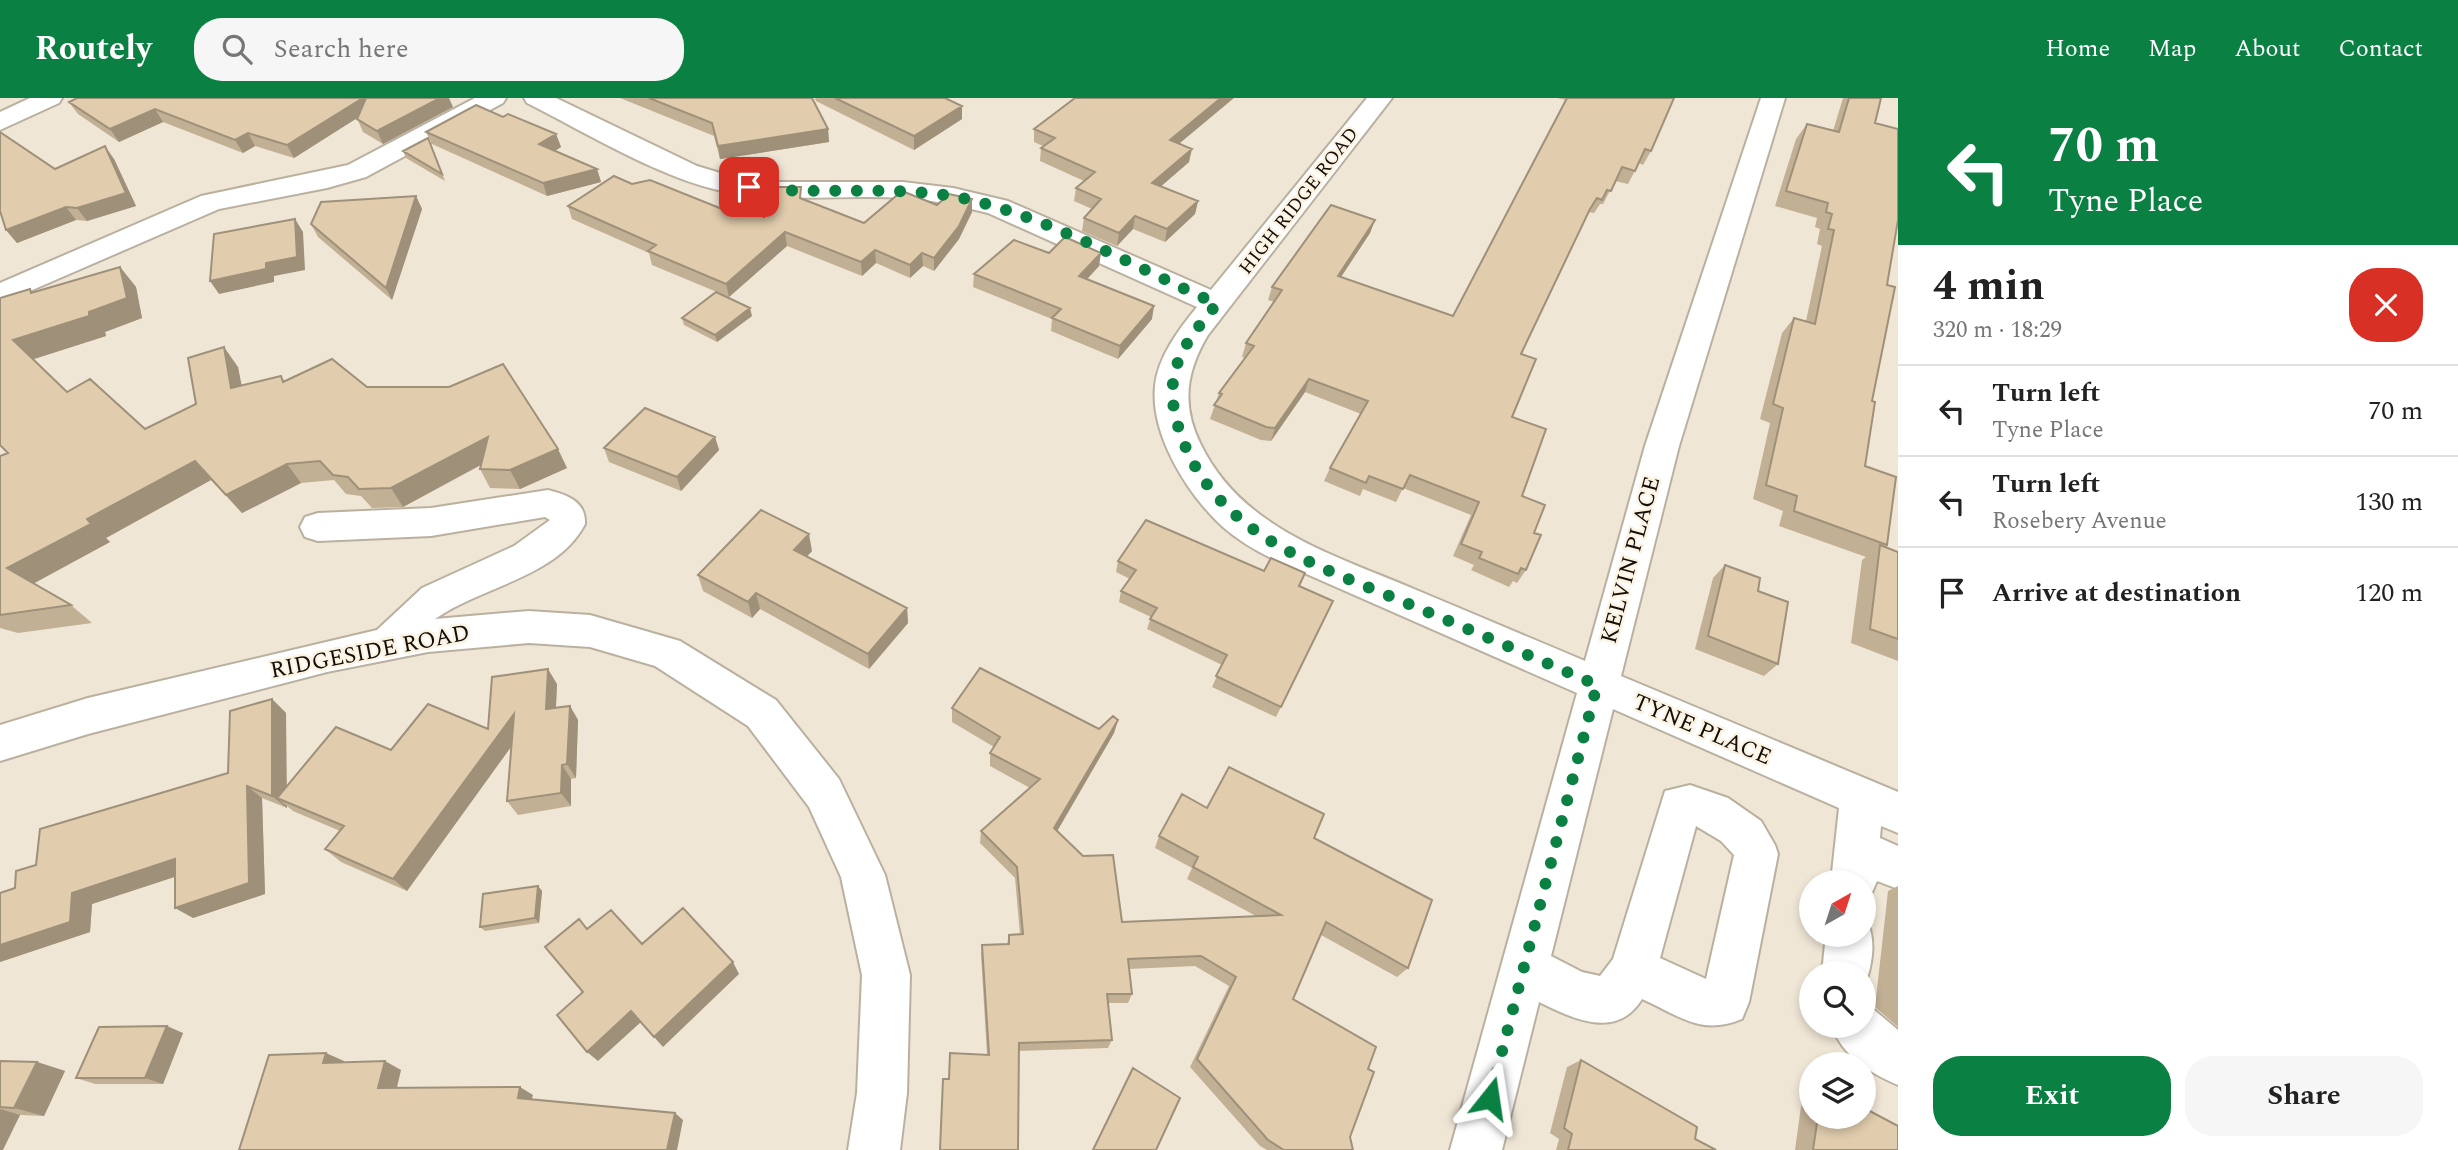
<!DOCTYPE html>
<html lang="en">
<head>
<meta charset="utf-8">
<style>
	body { margin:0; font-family:Spectral,serif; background:#f6f6f6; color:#222; height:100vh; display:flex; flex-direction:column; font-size:26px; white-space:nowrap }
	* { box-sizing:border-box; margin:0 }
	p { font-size:23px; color:#767676 }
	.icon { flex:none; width:38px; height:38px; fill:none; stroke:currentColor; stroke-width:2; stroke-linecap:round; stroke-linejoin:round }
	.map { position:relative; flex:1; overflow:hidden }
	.panel { display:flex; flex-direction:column; background:#fff; width:560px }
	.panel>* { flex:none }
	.top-card { background:#0b8043; color:#fff; overflow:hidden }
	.needle { width:46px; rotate:39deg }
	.tools { position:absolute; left:1799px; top:772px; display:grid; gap:14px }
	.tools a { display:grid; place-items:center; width:77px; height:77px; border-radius:50%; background:#fff; box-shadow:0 4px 10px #0003; font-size:35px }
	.pin { position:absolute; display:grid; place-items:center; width:60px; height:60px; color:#fff; margin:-30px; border-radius:14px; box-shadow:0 4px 10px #0006 }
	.me { position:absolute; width:77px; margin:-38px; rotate:15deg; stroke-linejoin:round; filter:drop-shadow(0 0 5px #0008) }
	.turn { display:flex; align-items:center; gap:24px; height:147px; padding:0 35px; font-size:32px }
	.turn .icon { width:91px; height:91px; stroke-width:2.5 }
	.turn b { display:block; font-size:49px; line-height:60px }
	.round { display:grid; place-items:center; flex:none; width:74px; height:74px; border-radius:28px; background:#f6f6f6 }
	.summary { display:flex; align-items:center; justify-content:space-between; height:119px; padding:0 35px }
	h1 { font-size:42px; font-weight:700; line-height:52px }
	.action { display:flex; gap:14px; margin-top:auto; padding:14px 35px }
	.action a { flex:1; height:80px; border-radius:28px; background:#0b8043; color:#fff; font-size:28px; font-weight:700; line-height:80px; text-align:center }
	.action a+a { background:#f6f6f6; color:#222 }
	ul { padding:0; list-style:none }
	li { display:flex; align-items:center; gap:21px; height:91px; padding:0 35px; border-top:2px solid #e0e0e0 }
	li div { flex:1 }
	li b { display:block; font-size:26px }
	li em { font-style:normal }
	header { display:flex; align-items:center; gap:42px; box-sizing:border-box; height:98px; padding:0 35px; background:#0b8043; color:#fff }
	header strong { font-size:33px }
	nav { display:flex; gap:38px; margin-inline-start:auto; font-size:24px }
	.search { width:490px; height:63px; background:#f6f6f6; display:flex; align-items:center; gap:18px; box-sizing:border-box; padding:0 24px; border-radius:28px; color:#767676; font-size:26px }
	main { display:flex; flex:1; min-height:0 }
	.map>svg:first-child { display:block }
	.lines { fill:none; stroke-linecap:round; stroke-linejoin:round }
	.minor-casing { stroke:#bab0a0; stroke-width:4 }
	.minor { fill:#fff; fill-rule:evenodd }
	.wall { fill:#c2b095 }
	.shaded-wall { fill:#9e9079 }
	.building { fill:#e1cdad; stroke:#9e9079; stroke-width:2 }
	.route { stroke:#0b8043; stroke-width:12; stroke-dasharray:0 21.6 }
	.labels { text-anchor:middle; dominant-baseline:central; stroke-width:5; stroke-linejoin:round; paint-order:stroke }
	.far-street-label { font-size:19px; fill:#120f09; stroke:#fdf3e3 }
	.street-label { font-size:23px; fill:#120f09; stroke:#fdf3e3 }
</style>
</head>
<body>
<header>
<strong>Routely</strong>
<div class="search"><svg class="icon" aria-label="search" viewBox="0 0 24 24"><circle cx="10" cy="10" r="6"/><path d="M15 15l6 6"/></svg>Search here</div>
<nav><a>Home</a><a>Map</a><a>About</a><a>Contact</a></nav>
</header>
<main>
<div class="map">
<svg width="1898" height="1052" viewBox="0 0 1898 1052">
	<rect width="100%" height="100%" fill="#f0e6d6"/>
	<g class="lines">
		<g class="minor-casing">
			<path id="minor" d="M30,0H62L59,5L0,32V14Z
				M475,0H506L503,5L366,79L327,90L219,111L0,206V185L201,98L348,67Z
				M524,0H556L697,68L730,78L771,84H903L953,90L1008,103L1211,192L1367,0H1392L1208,237C1186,274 1181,307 1201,347C1242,431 1334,457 1414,491C1471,515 1528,539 1585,563L1645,348L1761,0H1785L1679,348L1621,578L1898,694V735L1881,728L1880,740L1898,748V791L1877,783L1870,799L1864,802V784H1831L1839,710L1613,611L1551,858L1582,874L1600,878L1613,861L1665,693L1690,687L1728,700L1761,723L1775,747L1778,756L1749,904L1742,921C1701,938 1680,918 1642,901C1617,942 1573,921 1539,904L1502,1052H1450L1577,595L1277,463C1258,454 1239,443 1223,429C1188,397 1150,337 1155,288C1158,259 1179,231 1197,209L988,115C960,108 933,102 904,100C845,96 786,105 727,94C663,82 587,35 527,5ZM1696,728L1721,743L1734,757L1706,881L1660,860Z
				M548,392C567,397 586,403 585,426C557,480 481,488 435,521L529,513L590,517L680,543L776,602L839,681L885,777L910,877L907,995L900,1052H848L857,995L862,877L841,779L809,709L748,628L655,568L590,549L529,545L428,554L327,574L88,636L0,663V627L88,600L377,532L422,490L514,448L550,422L545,419L431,438L318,443L305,439L300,429L305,419L318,415L431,410Z
				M1864,819C1878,838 1872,869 1864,889V875H1822L1826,836H1864Z
				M1864,907L1873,911L1898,932V987C1870,975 1842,958 1832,928H1864Z"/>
		</g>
		<use href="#minor" class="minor"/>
	</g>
	<path class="wall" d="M620,0H812L828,31L829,44L720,61L714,38Z
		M815,0H945L962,8V21L914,52L816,3Z
		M1557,0H1674L1651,53L1643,67L1639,65L1628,86L1615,83L1603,106H1600L1594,115L1589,114L1586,118L1521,256L1512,319L1522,398L1534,435L1526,472L1517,485L1513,483L1509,489L1471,472L1474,467L1453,458L1471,417L1403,390L1396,404L1363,391L1360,398L1324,383L1330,370L1361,316L1305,294L1271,343L1261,342L1210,321L1219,295L1245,260L1242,259L1246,245L1274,204L1268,202L1272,189L1375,122L1370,135L1341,179L1453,218L1566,2Z
		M1843,0H1881L1875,25L1887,187L1872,303L1865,368L1887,447L1886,449L1898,454V563L1851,545L1862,462L1866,459L1779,428L1783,413L1753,401L1770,325L1760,321L1782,235L1794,220L1806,223L1822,148L1817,146L1820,131L1815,129L1817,120L1775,108L1796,41L1807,26L1833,33Z
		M69,4L453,9L383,46L363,34L357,20L294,60L255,48L243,55L163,24L119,44L78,16Z
		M503,19L556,36L561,49L555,53L597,71L601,84L547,98L432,46L426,34Z
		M1034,31L1179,46L1189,64L1161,88L1198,103L1195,116L1165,144L1133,131L1117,148L1082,133L1084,120L1092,111L1074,103L1076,90L1084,83L1040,63L1041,50L1043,48L1034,44Z
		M428,40L445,83L406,60L403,53Z
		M114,61L136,108L87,123L76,122L17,145L6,132L55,71Z
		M416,98L422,111L392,202L318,139L311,126Z
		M802,101L864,125L937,107L972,101V114L959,141L934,173L923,168L910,180L876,165L862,178L787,148L729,199L652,167L649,155L572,121L568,108L736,117L734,107L764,119Z
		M1049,155L1099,168L1087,181L1152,221L1118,261L1051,233L1052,221L973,189L974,176Z
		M120,169L136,189L142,220L105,234L106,238L33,261L67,294L145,331L196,306L238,269L241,288L281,278L285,284L367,289L567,370L520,391L490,390L480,371L481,367L403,409L372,410L361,398L346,396L334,382L301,385L242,415L211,382L106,440L110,444L34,485L71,507L92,525L18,535L0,530V358L8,355L33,195Z
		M752,218L717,244L684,227L682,220Z
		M715,339L719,352L681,393L609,364L604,350Z
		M812,453L806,459L907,510L908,525L869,571L760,511L752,520L703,493L698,477Z
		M1118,463L1299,489L1333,503L1276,619L1212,589L1222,567L1147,531L1151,519L1119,504L1121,493L1130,481L1116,474Z
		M1725,467L1778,566L1764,578L1695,551L1713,480Z
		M557,586L556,610L570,608L578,622L576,680L571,681V708L518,717L507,703L511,648L407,793L341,764L325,751L340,733L293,713L287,708V710L262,700L265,796L193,820L175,778L92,806L90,834L0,864V795L15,790L36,767L228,675L272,601L286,615V688L391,652L488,631Z
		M952,610L1099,631L1118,622L1114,635L1057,733L1122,824L1256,818L1187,781L1192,770L1155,750L1159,738L1207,710L1314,740L1408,870L1397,879L1321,837L1293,901L1368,971L1350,1039L1353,1052H1267L1260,1048L1190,969L1229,888L1195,868L1129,871L1132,896L1128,905H1108L1112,942L1108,950L1019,953L949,981L987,957L981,856L982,847L1007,846L1009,837L1020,836L1015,780L980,745L981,733L1030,690L990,668V655L994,649L952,624Z
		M538,788L542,793L539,825L485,833L480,829Z
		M1898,788V929L1875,909L1888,793Z
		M183,935L163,986H95L76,980Z
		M1581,962L1695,1041L1716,1052H1556L1559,1041L1550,1035L1567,969Z
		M0,963L37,964L65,973L44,1018L20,1017L0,1052Z
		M1133,970L1156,1052H1092L1129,977Z
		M1811,992V1018H1864L1898,1052H1795L1803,994Z"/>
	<path class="shaded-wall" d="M363,0H368L373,10L294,60L287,47Z
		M440,0H449L453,9L383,46L377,33Z
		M1221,0H1234L1168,55L1170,42Z
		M962,8V21L914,52V38Z
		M155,11L163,24L119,44L110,31Z
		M828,31L829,44L720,61L718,48Z
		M248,35L255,48L243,55L235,42Z
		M556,36L561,49L544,59L539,46Z
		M105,48L114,61L136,108L87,123L77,110Z
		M1192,51L1189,64L1150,98L1152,85Z
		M597,71L601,84L547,98L543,85Z
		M416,98L422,111L392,202L386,190Z
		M972,101V114L959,141L934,173V160Z
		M1198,103L1195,116L1165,144L1167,131Z
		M66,109L76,122L17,145L6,132Z
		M1135,118L1133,131L1117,148L1119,135Z
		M295,121L303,134L305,172L274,178V184L219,196L210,183L266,165Z
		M1375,122L1370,135L1333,191L1338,178Z
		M785,134L787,148L729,199L726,186Z
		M875,152L876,165L862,178L861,164Z
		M922,155L923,168L910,180V167Z
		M1101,155L1099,168L1078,191L1079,178Z
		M120,169L136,189L142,220L105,234L106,238L31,262L13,242L89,214Z
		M1154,208L1152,221L1118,261L1120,248Z
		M750,210L752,218L717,244L715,237Z
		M224,249L238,269L246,309L231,290Z
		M1309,281L1305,294L1271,343L1275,330Z
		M488,339L497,358L403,409L391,390Z
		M715,339L719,352L681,393L677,379Z
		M558,351L567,370L520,391L510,372Z
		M195,363L211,382L106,440L110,444L29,488L7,470L87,421Z
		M287,366L301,385L242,415L226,397Z
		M809,436L812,453L797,469L794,452Z
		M756,495L760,511L752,520L748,504Z
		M907,510L908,525L869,571L868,556Z
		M548,571L557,586L555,626L546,611Z
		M272,601L286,615L287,704L277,700L287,708V710L272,698Z
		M570,608L578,622L576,680L567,666Z
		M514,616L524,631L407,793L393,781Z
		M1118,622L1114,635L1052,742L1054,730Z
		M562,667L571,681V708L561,695Z
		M247,688L262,700L265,796L193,820L175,810Z
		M175,761L193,773L92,806L90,834L0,864V847L72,795Z
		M538,788L542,793L539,825L535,820Z
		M733,864L739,876L663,949L654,939Z
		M631,913L641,924L598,963L587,954Z
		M167,928L183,935L163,986L145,980Z
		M326,955L344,963L342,973L323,965Z
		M385,963L401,972L395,998L378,990Z
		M37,964L65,973L44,1018L14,1010Z
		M520,989L533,997L530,1007L518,1000Z
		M0,1011L20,1017L3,1052H0Z
		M675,1015L683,1022L677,1052H667Z"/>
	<path class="building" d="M77,0H363L287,47L248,35L235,42L155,11L110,31L69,4Z
		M366,0H440L377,33L357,21Z
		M649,0H812L828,31L718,48L712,25Z
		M835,0H945L962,8L914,38Z
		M1075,0H1221L1170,42L1192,51L1152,85L1198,103L1167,131L1135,118L1119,135L1084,120L1101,101L1076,90L1095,74L1041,50L1055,40L1034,31Z
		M1567,0H1674L1651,53L1645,51L1635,73L1622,69L1611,93L1607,92L1602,102L1597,100L1590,111L1521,256L1536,261L1512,319L1546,331L1522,398L1545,407L1534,435L1541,437L1526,472L1521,470L1518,476L1479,460L1482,454L1461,446L1479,404L1410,377L1403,391L1369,378L1366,385L1330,370L1368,303L1309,281L1275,330L1266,329L1214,307L1222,296L1219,295L1254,248L1246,245L1282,192L1272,189L1331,107L1375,122L1338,178L1453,218Z
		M1849,0H1881L1875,25L1898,31V122L1887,187L1895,189L1872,303L1875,304L1865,368L1896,379L1887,447L1794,413L1797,398L1766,387L1783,310L1773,306L1794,220L1815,226L1834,132L1828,131L1832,116L1826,114L1828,105L1786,93L1807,26L1839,34Z
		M476,7L503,19L508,16L556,36L539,46L597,71L543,85L426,34Z
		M0,34L55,71L105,48L126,95L77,110L66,109L6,132L0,113Z
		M428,40L442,76L403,53Z
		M614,78L632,86L650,82L737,117L734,107L764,119L769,89H801L800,100L864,125L902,93L937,107L949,96L972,101L959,128L934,160L922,155L910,167L875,152L861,164L785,134L726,186L648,153L656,147L568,108Z
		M416,98L386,190L311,126L321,104Z
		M295,121L297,159L266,165V171L210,183L214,136Z
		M1065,139L1101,155L1079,178L1154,208L1120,248L1052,220L1061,211L974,176L1014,142L1049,155Z
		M120,169L127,200L89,214V218L13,242L67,294L90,281L145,331L196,306L188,260L224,249L231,290L281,278L283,284L332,261L367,289H449L503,266L558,351L510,372L480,371L488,339L391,390L359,391L348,379L333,377L320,363L287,366L226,397L195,363L87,421L91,426L7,470L71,507L0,517V358L8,355L0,347V200L30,191L31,195Z
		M716,194L750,210L715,237L682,220Z
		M645,310L715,339L677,379L604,350Z
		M761,412L809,436L794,452L907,510L868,556L756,495L748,504L698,477Z
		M1146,422L1264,473L1271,460L1305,475L1299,488L1333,503L1281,609L1216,578L1227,557L1150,521L1157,510L1121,493L1136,472L1118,463Z
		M1880,447L1898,454V541L1870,531Z
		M1725,467L1760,480L1758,493L1788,504L1778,566L1708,538Z
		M980,570L1099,631L1113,618L1118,622L1054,730L1083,758L1113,757L1122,824L1281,817L1193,769L1198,759L1159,738L1182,696L1207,710L1229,669L1324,716L1314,740L1432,802L1408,870L1326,824L1293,901L1376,949L1368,971L1374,974L1350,1039L1353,1052H1284L1268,1042L1197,961L1236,879L1201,858L1128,861L1132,896H1107L1112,942L1019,945L1018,1052H940L943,981H949L950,955L989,957L982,847L1009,846V837L1023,836L1017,769L981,733L1040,681L990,655L1000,639L952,610Z
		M548,571L546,611L570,608L567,666L562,667L561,695L507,703L514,616L393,781L325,751L344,728L277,700L336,629L391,652L428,606L488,631L492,579Z
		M272,601V698L247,688L249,785L175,810V761L72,795L70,824L0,847V795L15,790L16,773L36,767L40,731L228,675L230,613Z
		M538,788L535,820L480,829L483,796Z
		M683,810L733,864L654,939L631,913L587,954L557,917L583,894L545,849L579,821L587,831L611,812L642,846Z
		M167,928L145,980H76L99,929Z
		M326,955L323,965L385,963L378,990L520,989L518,1000L675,1015L667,1052H239L269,957Z
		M1581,962L1697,1029L1695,1041L1716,1052H1568L1572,1036L1564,1030Z
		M0,963L37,964L14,1010L0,1009Z
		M1133,970L1180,1000L1156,1052H1093Z
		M1864,1010L1898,1028V1052H1813L1818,1018H1864Z"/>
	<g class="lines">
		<path class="route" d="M749,89C816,98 884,87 951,98C1036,112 1137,170 1217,206C1178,252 1160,280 1182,340C1218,439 1322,469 1411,507C1473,533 1535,560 1597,587L1490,1000"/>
	</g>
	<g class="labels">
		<g class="far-street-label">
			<text transform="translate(1299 103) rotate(-52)">HIGH RIDGE ROAD</text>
		</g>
		<g class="street-label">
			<text transform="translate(1631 462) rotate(-75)">KELVIN PLACE</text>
			<text transform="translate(370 554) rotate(-11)">RIDGESIDE ROAD</text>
			<text transform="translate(1702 632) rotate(23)">TYNE PLACE</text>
		</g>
	</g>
</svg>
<div class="tools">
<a><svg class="needle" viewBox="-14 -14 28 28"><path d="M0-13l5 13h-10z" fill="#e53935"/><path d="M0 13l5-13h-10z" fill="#767676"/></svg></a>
<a><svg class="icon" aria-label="search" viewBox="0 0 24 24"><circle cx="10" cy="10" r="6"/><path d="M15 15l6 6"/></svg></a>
<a><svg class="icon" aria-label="layers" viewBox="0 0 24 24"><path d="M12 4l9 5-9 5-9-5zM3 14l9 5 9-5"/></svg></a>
</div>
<div class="pin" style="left:749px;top:89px;background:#d93025"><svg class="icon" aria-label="arrive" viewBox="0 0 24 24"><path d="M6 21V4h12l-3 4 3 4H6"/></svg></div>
<svg class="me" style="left:1490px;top:1000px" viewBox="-20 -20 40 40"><path d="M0-17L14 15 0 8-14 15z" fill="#0b8043" stroke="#fff" stroke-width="4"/></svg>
</div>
<section class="panel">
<div class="top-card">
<div class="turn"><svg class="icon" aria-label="left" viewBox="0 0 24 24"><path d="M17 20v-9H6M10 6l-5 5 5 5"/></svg><div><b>70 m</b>Tyne Place</div></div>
</div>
<div class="summary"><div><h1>4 min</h1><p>320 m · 18:29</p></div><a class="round" style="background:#d93025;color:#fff"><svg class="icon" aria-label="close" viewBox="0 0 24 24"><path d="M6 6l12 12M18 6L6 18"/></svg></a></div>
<ul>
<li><svg class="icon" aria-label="left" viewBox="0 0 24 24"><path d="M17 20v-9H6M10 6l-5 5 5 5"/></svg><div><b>Turn left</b><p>Tyne Place</p></div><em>70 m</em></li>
<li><svg class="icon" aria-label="left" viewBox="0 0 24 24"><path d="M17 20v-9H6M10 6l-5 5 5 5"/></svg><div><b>Turn left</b><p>Rosebery Avenue</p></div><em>130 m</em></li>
<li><svg class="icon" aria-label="arrive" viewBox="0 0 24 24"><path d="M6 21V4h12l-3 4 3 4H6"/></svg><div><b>Arrive at destination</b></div><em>120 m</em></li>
</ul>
<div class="action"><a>Exit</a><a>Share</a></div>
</section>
</main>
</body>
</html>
